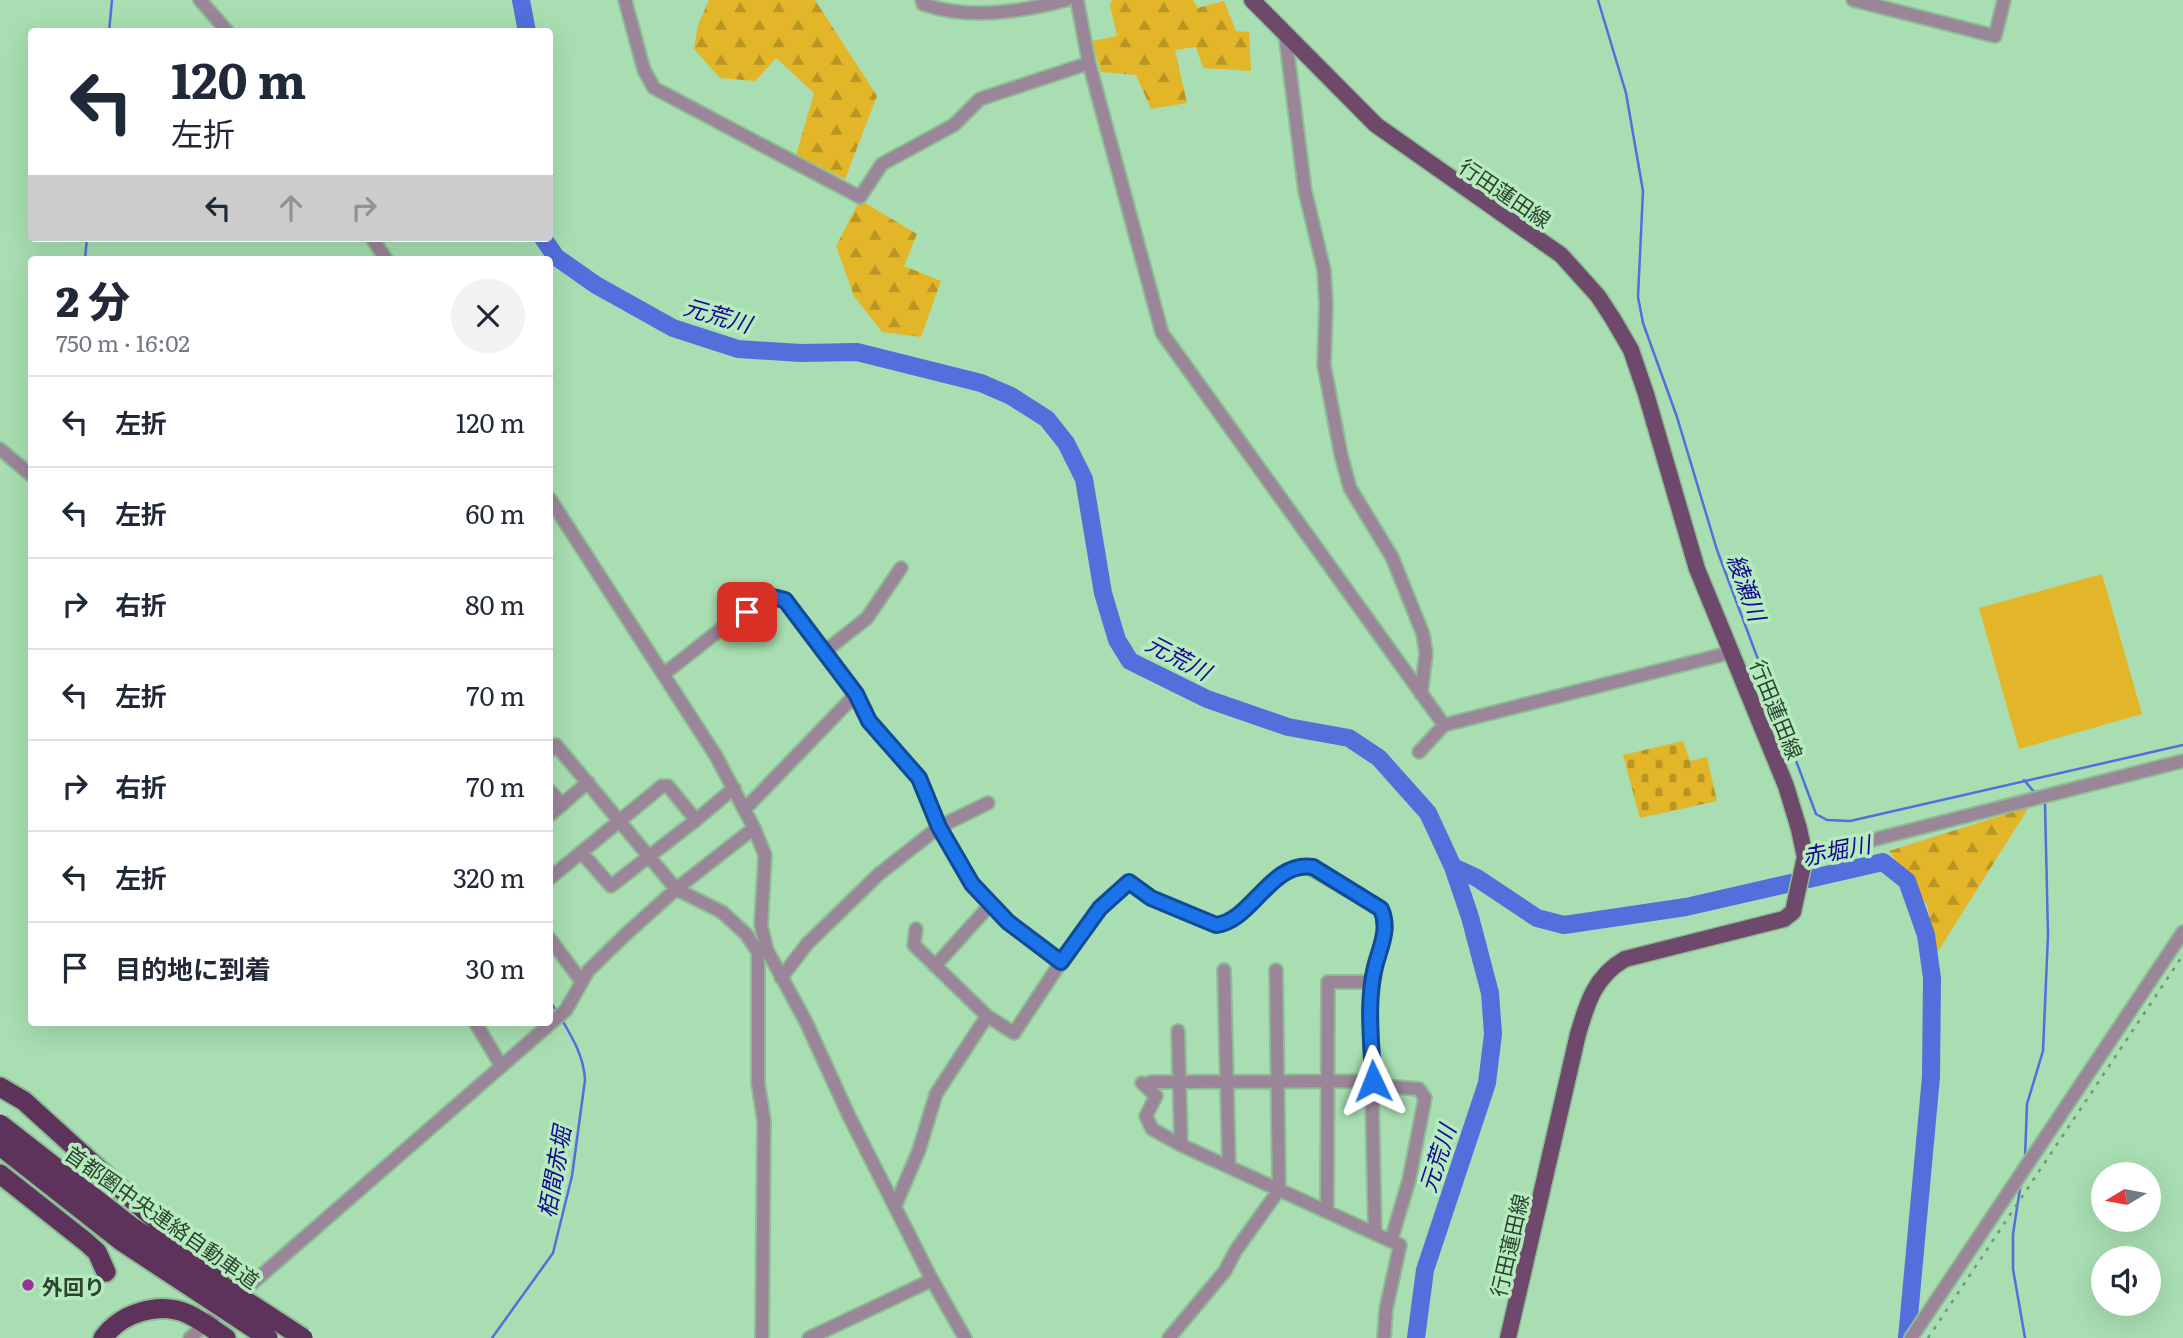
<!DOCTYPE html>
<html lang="ja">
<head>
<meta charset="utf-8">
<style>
	body { margin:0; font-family:Literata,"Noto Sans JP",serif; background:#f2f2f3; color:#1f2937; height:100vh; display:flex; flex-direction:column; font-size:26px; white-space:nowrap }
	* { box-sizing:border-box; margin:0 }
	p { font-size:23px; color:#747a83 }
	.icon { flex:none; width:38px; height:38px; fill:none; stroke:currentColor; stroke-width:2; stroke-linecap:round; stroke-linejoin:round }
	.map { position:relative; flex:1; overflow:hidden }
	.panel { position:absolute; left:28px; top:256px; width:525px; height:770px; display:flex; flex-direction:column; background:#fff; border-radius:7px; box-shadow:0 7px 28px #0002 }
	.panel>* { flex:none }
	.hud { position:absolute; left:28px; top:28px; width:525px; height:214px; border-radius:7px; box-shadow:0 7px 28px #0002; background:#fff; color:#1f2937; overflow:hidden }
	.needle { width:46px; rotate:260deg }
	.buttons { position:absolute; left:2091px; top:1162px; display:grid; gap:14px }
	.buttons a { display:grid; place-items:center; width:70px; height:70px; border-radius:50%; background:#fff; box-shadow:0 7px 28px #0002; font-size:35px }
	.pin { position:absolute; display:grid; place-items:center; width:60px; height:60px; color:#fff; margin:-30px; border-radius:14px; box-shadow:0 4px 10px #0006 }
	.me { position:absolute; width:77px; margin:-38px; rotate:358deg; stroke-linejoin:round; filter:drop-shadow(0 0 5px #0008) }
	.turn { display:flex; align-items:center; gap:24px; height:147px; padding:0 28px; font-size:32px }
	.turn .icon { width:91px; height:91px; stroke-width:2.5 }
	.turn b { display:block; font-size:49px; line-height:60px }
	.lanes { display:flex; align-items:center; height:66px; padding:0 28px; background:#0003; justify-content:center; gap:35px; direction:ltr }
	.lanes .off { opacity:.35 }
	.round { display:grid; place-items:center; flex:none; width:74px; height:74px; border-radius:37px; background:#f2f2f3 }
	.head { display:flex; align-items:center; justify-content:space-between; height:119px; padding:0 28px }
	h1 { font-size:42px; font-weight:800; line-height:52px }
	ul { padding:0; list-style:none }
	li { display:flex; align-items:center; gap:21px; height:91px; padding:0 28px; border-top:2px solid #e0e1e3 }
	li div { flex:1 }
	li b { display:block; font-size:26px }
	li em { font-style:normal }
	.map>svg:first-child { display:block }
	.green { fill:#e3b529 }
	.forest { fill:url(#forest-firs) }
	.cemetery { fill:url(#cemetery-stones) }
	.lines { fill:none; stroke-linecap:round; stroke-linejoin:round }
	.stream { stroke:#526fdb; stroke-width:2.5 }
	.river { stroke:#526fdb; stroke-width:18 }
	.minor-casing { stroke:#8dbc95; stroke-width:16 }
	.major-casing { stroke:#8dbc95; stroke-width:19 }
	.highway-casing { stroke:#8dbc95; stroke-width:23 }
	.minor { stroke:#9b8599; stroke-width:12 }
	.major { stroke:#6e496c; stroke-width:16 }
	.highway { stroke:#5e335b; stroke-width:19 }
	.rail { stroke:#709776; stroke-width:2.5; stroke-dasharray:3.5 7; stroke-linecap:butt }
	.highway-bridge-casing { stroke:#8dbc95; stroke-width:23; stroke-linecap:butt }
	.highway-bridge { stroke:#5e335b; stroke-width:19 }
	.route-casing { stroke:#114b97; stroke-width:18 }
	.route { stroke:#1a73e8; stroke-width:12 }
	.poi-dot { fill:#993296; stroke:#b5ebbd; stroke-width:2.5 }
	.labels { text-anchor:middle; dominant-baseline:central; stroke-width:7; stroke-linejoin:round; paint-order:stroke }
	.street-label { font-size:21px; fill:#2d4331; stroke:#b5ebbd }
	.poi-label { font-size:21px; font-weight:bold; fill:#2d4331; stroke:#b5ebbd; text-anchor:start }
	.water-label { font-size:23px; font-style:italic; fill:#150891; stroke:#b5ebbd }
</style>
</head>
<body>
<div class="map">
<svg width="2183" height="1338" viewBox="0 0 2183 1338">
	<defs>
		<pattern id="forest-firs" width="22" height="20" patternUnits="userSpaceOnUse" patternTransform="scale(1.75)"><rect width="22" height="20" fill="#e3b529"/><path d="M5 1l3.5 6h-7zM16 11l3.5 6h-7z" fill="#b89524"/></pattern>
		<pattern id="cemetery-stones" width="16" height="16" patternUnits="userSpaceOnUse" patternTransform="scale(1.75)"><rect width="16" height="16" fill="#e3b529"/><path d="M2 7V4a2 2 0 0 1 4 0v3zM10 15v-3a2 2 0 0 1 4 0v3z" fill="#b89524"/></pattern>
	</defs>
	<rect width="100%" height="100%" fill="#a8deb1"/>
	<path class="green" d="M2102,574L2142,714L2019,749L1979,608Z"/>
	<path class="forest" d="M709,0H815L877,96L845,179L796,155L814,93L776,58L755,81L720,78L694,49L698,25Z
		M1112,0H1193L1198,8L1224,1L1236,31L1249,32L1251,71L1203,68L1196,47L1175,50L1187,103L1151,109L1136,75L1101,72L1092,41L1117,36L1110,5Z
		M860,200L917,234L904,266L941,281L921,337L882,332L854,296L836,246Z
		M2029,807L1937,953L1927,905L1889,851Z"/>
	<path class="cemetery" d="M1683,741L1690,761L1707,757L1717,801L1640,818L1623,755Z"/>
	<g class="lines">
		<path class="stream" d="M1598,0L1626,93L1643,191L1638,297L1643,323L1677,417L1717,550L1816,814L1827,820L1850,821L2183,745
			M109,32L112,0
			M85,259L87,238
			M2024,780L2035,793
			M550,1000L556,1011
			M2025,1158L2027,1104L2043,1051L2048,935L2045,804L2042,801
			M2021,1182L2013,1234V1269L2025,1338
			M492,1338L553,1253L572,1176L585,1080C584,1057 573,1039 562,1020"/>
		<path class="river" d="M521,0L527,32
			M543,238L556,257L596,285L673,328L738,349L801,353L857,352L981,383L1011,396L1047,419L1066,443L1084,479L1103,593L1117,640L1130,661L1207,699L1288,727L1349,738L1379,758L1428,813L1453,867L1470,917L1490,993L1493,1034L1487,1083L1425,1270L1416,1338
			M1453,867L1477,878L1537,918L1564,925L1686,907L1883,862L1907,881L1926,935L1932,978L1931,1077L1907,1338"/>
		<g class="minor-casing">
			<path id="minor" d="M200,0L228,32
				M625,0L644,70L654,88L860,197L882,164L954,125L980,99L1089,63
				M922,0L923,4C967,20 1021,12 1066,0
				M1077,0L1089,63L1162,333L1444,725
				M1853,0L1995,36L2004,0
				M1285,33L1305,191L1324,270L1326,305L1324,365L1341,455L1350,488L1392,557L1423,634L1426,653L1421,694
				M372,238L386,259
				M0,449L32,476
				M550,499L716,756L754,828L765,855L761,925L767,950L806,1022L849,1116L932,1280L965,1338
				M824,652L867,618L901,568
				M663,674C685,660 753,598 774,597C778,597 781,599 785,600L856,694L869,721L919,778L939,827L972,884L1008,922L1061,962L1014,1033L987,1016L936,1094L919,1150L896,1204
				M550,751L556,745L676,889L722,912L746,934L758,952
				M1419,752L1444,725L1733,652
				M550,791L562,805
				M745,809L856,694
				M550,815L588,782
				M581,852L611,886L696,820
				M1805,857L2183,761
				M550,878L662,786H668L696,820L734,788
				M916,929L914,945L987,1016
				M550,939L582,982
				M1061,962L1100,908L1129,882L1151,898L1216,925C1249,921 1270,867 1306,866L1381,909L1386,927L1374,970L1370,1008L1375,1234
				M935,966L990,905
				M1224,970L1229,1167
				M781,978L807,944L879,874L939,827L988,803
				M475,1022L500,1064
				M1178,1031L1181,1145L1391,1241L1409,1180L1425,1098L1419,1089L1372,1085
				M1151,1082L1373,1081
				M1142,1083L1156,1096L1146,1116L1152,1129L1181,1145
				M1327,1212L1328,982H1373
				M210,1320L566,1010L588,971L625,935L676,889L754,828
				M190,1338L199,1330
				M762,1338L764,1121L758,1083V952L767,950
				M809,1338L932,1280
				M1169,1338L1225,1271L1236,1250L1279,1190L1276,970
				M1384,1338L1386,1309L1400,1245L1391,1241
				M1911,1338L2183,932"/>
		</g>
		<g class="major-casing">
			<path id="major" d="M1252,0L1376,125L1561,255L1598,296L1613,319L1631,350L1646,394L1697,569L1786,786L1799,829L1805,857L1793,912L1784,919L1625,959C1595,976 1587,1003 1578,1034L1508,1338"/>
		</g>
		<g class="highway-casing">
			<path id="highway" d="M0,1087L24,1101L145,1211
				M0,1174L86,1242L97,1252L106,1272
				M103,1338C121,1313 159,1301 188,1314C201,1320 214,1330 226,1338"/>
		</g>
		<use href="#minor" class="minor"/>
		<use href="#major" class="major"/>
		<use href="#highway" class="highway"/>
		<path class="rail" d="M1928,1338L2183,955"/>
		<g class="highway-bridge-casing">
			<path id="highway-bridge" d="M0,1124L132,1227L303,1338
				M0,1146L121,1241L268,1338
				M145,1211L221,1272"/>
		</g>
		<use href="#highway-bridge" class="highway-bridge"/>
	</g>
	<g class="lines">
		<g class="route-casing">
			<path id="route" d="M747,612L773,597L785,600L856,694L869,721L919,778L939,827L972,884L1008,922L1061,962L1100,908L1129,882L1151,898L1216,925C1252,921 1271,860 1313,867L1381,909C1390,929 1380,947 1375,967C1366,1004 1372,1044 1373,1081"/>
		</g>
		<use href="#route" class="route"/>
	</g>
	<circle class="poi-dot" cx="28" cy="1285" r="7"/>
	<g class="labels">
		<g class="street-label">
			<text transform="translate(1506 192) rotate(34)">行田蓮田線</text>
			<text transform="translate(1778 709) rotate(68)">行田蓮田線</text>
			<text transform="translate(163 1216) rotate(35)">首都圏中央連絡自動車道</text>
			<text transform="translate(1508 1245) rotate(-77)">行田蓮田線</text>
		</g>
		<g class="poi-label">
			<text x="42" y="1285">外回り</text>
		</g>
		<g class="water-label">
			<text transform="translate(718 314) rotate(16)">元荒川</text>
			<text transform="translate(1748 587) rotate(70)">綾瀬川</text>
			<text transform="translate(1179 656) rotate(28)">元荒川</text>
			<text transform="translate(1836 849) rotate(-11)">赤堀川</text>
			<text transform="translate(1436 1158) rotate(-72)">元荒川</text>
			<text transform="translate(553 1172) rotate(-80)">栢間赤堀</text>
		</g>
	</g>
</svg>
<div class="buttons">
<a><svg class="needle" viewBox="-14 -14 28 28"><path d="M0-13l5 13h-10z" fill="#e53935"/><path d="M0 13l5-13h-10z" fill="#747a83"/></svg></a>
<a><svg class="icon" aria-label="sound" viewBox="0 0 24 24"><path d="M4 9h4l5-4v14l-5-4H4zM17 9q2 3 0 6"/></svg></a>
</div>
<div class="pin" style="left:747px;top:612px;background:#d93025"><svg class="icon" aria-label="arrive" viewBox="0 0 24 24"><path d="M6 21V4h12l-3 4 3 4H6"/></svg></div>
<svg class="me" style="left:1373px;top:1081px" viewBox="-20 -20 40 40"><path d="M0-17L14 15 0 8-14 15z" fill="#1a73e8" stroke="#fff" stroke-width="4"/></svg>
<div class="hud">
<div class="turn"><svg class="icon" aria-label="left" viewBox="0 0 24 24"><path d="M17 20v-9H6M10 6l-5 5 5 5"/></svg><div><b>120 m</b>左折</div></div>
<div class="lanes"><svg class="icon" aria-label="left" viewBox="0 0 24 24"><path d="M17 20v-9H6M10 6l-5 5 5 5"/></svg><svg class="icon off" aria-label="ahead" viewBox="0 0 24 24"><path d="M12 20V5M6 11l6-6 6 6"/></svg><svg class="icon off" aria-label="right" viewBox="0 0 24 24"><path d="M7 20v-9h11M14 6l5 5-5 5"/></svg></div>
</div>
<section class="panel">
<div class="head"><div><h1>2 分</h1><p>750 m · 16:02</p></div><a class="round"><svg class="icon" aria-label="close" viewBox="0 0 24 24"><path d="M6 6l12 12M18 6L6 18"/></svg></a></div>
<ul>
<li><svg class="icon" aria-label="left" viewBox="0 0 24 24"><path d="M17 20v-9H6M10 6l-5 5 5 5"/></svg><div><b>左折</b></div><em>120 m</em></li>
<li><svg class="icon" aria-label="left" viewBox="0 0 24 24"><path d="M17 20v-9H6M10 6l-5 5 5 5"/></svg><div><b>左折</b></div><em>60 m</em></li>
<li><svg class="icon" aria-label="right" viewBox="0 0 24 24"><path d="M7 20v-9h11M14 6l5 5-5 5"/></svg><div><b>右折</b></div><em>80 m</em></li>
<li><svg class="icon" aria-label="left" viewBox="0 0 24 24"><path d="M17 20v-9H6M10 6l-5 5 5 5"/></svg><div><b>左折</b></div><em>70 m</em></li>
<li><svg class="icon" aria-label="right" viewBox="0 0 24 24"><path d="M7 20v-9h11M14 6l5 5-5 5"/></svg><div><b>右折</b></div><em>70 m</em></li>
<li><svg class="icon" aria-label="left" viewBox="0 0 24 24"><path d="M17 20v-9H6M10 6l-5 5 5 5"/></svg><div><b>左折</b></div><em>320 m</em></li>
<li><svg class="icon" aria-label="arrive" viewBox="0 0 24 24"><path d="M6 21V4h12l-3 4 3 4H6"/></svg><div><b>目的地に到着</b></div><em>30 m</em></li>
</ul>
</section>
</div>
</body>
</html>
